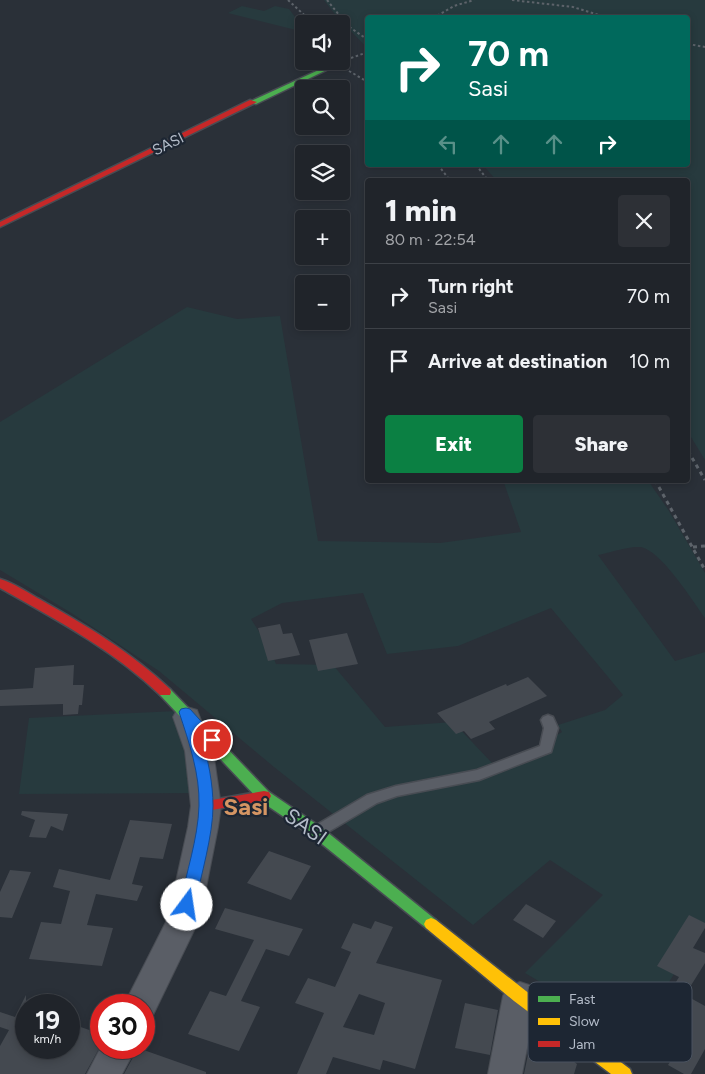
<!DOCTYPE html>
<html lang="en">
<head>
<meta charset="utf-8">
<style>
	body { margin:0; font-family:Figtree,sans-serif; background:#2d3036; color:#f1f3f6; height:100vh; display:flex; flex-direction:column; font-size:19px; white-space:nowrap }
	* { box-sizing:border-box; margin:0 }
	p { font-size:16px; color:#a2a4a8 }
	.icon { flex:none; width:28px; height:28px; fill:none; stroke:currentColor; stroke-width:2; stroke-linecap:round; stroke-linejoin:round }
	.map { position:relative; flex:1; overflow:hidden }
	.panel { position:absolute; left:365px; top:178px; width:325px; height:305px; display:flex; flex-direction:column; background:#20242a; border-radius:5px; box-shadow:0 2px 8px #0003,0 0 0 1px #3d4147 }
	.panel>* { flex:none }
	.guide { position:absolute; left:365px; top:15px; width:325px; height:152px; border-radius:5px; box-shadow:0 2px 8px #0003,0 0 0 1px #3d4147; background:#00695c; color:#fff; overflow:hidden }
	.fabs { position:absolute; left:295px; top:15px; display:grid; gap:10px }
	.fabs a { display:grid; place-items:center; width:55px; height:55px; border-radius:5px; background:#20242a; box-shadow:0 2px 8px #0003,0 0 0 1px #3d4147; font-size:25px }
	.speed { position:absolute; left:15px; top:994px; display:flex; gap:10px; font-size:25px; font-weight:700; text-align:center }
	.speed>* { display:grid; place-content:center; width:65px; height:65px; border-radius:50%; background:#20242a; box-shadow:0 2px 8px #0003,0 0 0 1px #3d4147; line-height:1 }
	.speed small { font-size:12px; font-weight:400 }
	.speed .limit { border:8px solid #d22; background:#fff; color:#111 }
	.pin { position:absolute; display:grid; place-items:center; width:42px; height:42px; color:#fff; margin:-21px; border:2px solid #fff; border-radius:50%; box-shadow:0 1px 5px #0007 }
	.me { position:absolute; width:55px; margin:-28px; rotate:14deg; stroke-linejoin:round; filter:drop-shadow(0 0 4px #0008) }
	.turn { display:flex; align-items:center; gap:18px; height:105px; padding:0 20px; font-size:22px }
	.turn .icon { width:65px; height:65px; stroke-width:2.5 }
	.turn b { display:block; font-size:35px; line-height:42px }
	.lanes { display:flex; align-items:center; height:48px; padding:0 20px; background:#0003; justify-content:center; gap:25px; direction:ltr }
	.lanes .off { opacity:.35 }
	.round { display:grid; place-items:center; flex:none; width:52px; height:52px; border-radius:5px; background:#2d3036 }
	.head { display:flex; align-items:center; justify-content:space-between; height:85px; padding:0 20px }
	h1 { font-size:30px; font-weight:800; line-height:38px }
	.cta { display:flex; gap:10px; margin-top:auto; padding:10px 20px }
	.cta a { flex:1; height:58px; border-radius:5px; background:#0b8043; color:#fff; font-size:20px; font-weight:800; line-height:58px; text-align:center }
	.cta a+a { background:#2d3036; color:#f1f3f6 }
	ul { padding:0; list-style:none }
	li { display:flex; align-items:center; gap:15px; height:65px; padding:0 20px; border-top:1px solid #3d4147 }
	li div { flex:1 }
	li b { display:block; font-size:19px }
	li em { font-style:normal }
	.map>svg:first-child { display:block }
	.green { fill:#273a3e; fill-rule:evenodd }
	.building { fill:#444950; fill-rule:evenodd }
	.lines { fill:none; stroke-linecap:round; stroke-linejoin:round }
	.lane-casing { stroke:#484c53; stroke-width:3 }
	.street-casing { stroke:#484c53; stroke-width:2 }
	.fast-casing { stroke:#484c53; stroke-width:3 }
	.slow-casing { stroke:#484c53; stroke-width:3 }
	.jam-casing { stroke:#484c53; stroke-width:3 }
	.path-far2 { stroke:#5d636a; stroke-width:2; stroke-dasharray:2.5 2.5; stroke-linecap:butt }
	.path-far1 { stroke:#5d636a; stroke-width:2.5; stroke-dasharray:3 3; stroke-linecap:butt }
	.path { stroke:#5d636a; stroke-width:3; stroke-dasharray:4 4; stroke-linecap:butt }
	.lane { fill:#5a5e66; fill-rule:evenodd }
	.street { fill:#5a5e66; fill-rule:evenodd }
	.fast { fill:#4caf50; fill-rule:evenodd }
	.slow { fill:#ffc107; fill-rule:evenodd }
	.jam { fill:#c62828; fill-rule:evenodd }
	.route { fill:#1a73e8; stroke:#114b97 }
	.labels { text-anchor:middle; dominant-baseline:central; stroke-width:4.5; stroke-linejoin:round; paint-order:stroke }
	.far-street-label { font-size:15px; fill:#b4bcc9; stroke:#1d2633 }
	.near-street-label { font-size:21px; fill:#b4bcc9; stroke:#1d2633 }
	.near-quarter-label { font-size:24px; font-weight:bold; fill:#d59563; stroke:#1d2633 }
	.key { fill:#1d2633; stroke:#4a5360; stroke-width:1 }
	.key-label { font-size:14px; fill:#b4bcc9 }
</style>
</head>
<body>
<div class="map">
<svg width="705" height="1074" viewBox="0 0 705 1074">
	<rect width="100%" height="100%" fill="#2a3038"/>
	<path class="green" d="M324,0H705V460L688,432V180H496L483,165H688V18H368L367,48L334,13Z
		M242,6L264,11L275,6L289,9L295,17L310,20L313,24H304V32L228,13Z
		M187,307L237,319L280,316L318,541L440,543L521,532L503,480H629L631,483L649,482L669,511L705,573V618C693,601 660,549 640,547C630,546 607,553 598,555L675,661L705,652V923L635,1038L525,973L603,895L550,860L473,925L274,767L159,671L73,614L0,570V422ZM363,593L387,654L458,646L551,608L623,695L605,710L558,725L562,732L526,754L492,763L453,722L385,727L333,665L276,664L270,649L251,619L282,603Z
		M177,711L200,793L19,794L29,718Z"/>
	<path class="building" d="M280,624L283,634L292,633L300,655L268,661L258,628Z
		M347,633L358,664L318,671L309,640Z
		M74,665L73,685H84L82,705H79L78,714L63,715V704L0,706V690L33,688L35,668Z
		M528,677L547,696L489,722L495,729L471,739L464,731L456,734L437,713L506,684L507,686Z
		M22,811L37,812L68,814L63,831L51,826L46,838L29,837L35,820L21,815Z
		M130,820L172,824L163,859L140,857L132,884L143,886L137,901L96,894L87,925L113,928L102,966L29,959L41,922L61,924L70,891L53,887L59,869L110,880Z
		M269,851L311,866L291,900L247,883Z
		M10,870L31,872L12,918L0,917V892Z
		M526,904L556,921L543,938L513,920Z
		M225,908L303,929L289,956L266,949L241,1001L260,1007L239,1051L188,1034L210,991L226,996L254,940L215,929Z
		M689,915L705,923V928L693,948L705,953V963L685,995L705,1006V1049L691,1074H684L668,1065L673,1057L653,1046L684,997L671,990L679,977L657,966Z
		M375,921L393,927L376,963L442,980L415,1069L383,1060L380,1070L333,1057L326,1074H297L324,1013L295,1003L308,978L335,987L351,952L341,948L353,923L371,929ZM359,994L385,1003L374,1035L343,1027Z
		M26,995V1048H69V1023L101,1034V1045L85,1074H0V1046L9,1030L0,1027V1012L15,1017Z
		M465,1003L498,1010L490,1055L455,1048Z
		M530,1045L562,1053L577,1064L574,1074H524Z
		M138,1048L206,1072V1074H124Z"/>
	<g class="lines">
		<g class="lane-casing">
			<path id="lane" d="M548,715L553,717L558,728L551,752L479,780L397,796L377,803L323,835L318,836L313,835L311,831L313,827L367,795L396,786L477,770L540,746L544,728L541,720L543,717Z"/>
		</g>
		<g class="street-casing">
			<path id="street" d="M187,707L197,710L213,751L221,806L218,827L200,918L153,1015L144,1018V1005H124L168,918L188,827L191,806L185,751L173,717L177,710Z
				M520,982L532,986L537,996L522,1074H488L503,996L508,986Z
				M101,1047V1048H136L122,1074H87Z"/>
		</g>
		<g class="fast-casing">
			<path id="fast" d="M334,63L339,64L256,104L249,102Z
				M165,688L170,689L269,792L322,828L436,920L438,924L436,928L431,930L426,928L312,836L259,800L160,695L159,692L160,689Z"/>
		</g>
		<g class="slow-casing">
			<path id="slow" d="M431,918L436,920L526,991L630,1069L632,1074H611L514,1001L426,928L424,924L426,920Z"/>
		</g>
		<g class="jam-casing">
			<path id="jam" d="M250,100L257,102L0,227V222Z
				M0,579C14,583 28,593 41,600C87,626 131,652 170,689L171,692L170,695H160C113,650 57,620 0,588Z
				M264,791L269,792L271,796L269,800L206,811L201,810L199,806L201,802L206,801Z"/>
		</g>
		<path class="path-far2" d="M288,0L314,24
			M327,0L348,26L368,40
			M512,0L573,7L608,18
			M433,18L454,6L474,0
			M688,44L705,47
			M351,58L368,52
			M349,71L368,82
			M438,165L449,179
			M476,165L487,179"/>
		<path class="path-far1" d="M448,178L450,180
			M486,178L488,180"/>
		<path class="path" d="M688,451L705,480
			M655,480L705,570
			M693,547L705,546"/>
		<use href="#lane" class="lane"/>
		<use href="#street" class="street"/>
		<use href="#fast" class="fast"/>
		<use href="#slow" class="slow"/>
		<use href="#jam" class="jam"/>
	</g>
	<path class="route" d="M186,708L190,709L218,740L216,744C209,746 206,742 201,737C208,758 213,784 213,806C213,835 201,875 195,905L192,909L187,911L182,909L180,905C186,873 198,839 199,806C200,774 189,742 179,712L181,709Z"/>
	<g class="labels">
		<g class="far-street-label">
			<text transform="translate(168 144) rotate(-26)">SASI</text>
		</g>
		<g class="near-street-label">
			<text transform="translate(306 826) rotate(36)">SASI</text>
		</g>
		<g class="near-quarter-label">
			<text x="246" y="806">Sasi</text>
		</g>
	</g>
	<rect x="528" y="982" width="164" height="80" rx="8" class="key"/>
	<rect x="538" y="996" width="22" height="6" fill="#4caf50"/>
	<rect x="538" y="1018" width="22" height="7" fill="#ffc107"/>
	<rect x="538" y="1041" width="22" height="6" fill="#c62828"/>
	<g class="key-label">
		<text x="569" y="1004">Fast</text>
		<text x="569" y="1026">Slow</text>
		<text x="569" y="1049">Jam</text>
	</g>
</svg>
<div class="fabs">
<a><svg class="icon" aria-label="sound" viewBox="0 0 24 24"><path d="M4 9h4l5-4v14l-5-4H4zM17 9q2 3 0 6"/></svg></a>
<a><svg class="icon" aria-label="search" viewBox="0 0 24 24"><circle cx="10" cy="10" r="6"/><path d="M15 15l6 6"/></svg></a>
<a><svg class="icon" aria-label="layers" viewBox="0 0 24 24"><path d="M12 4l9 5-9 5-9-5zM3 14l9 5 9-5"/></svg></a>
<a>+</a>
<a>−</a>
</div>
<div class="speed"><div>19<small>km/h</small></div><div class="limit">30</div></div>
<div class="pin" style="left:212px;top:740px;background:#d93025"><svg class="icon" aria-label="arrive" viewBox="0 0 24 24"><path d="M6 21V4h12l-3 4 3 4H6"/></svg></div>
<svg class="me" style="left:187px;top:905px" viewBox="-20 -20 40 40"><circle r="19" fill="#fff"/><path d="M0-13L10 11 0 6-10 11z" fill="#1a73e8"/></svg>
<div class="guide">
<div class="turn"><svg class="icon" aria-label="right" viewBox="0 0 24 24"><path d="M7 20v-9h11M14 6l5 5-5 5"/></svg><div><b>70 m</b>Sasi</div></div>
<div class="lanes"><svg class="icon off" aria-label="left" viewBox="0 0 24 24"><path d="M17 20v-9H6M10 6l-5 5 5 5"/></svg><svg class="icon off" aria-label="ahead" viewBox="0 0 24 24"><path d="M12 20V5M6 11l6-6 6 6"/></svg><svg class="icon off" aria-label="ahead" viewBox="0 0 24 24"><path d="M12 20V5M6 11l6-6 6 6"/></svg><svg class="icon" aria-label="right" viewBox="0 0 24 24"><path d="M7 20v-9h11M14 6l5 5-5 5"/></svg></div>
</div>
<section class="panel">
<div class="head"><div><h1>1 min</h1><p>80 m · 22:54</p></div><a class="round"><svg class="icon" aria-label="close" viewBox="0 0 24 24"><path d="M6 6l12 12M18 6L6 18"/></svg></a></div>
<ul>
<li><svg class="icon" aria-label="right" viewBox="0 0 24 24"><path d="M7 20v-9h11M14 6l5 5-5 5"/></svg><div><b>Turn right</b><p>Sasi</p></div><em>70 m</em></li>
<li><svg class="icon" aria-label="arrive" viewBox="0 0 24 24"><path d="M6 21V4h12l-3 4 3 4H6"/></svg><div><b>Arrive at destination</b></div><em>10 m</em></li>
</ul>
<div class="cta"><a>Exit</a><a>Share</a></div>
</section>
</div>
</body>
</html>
